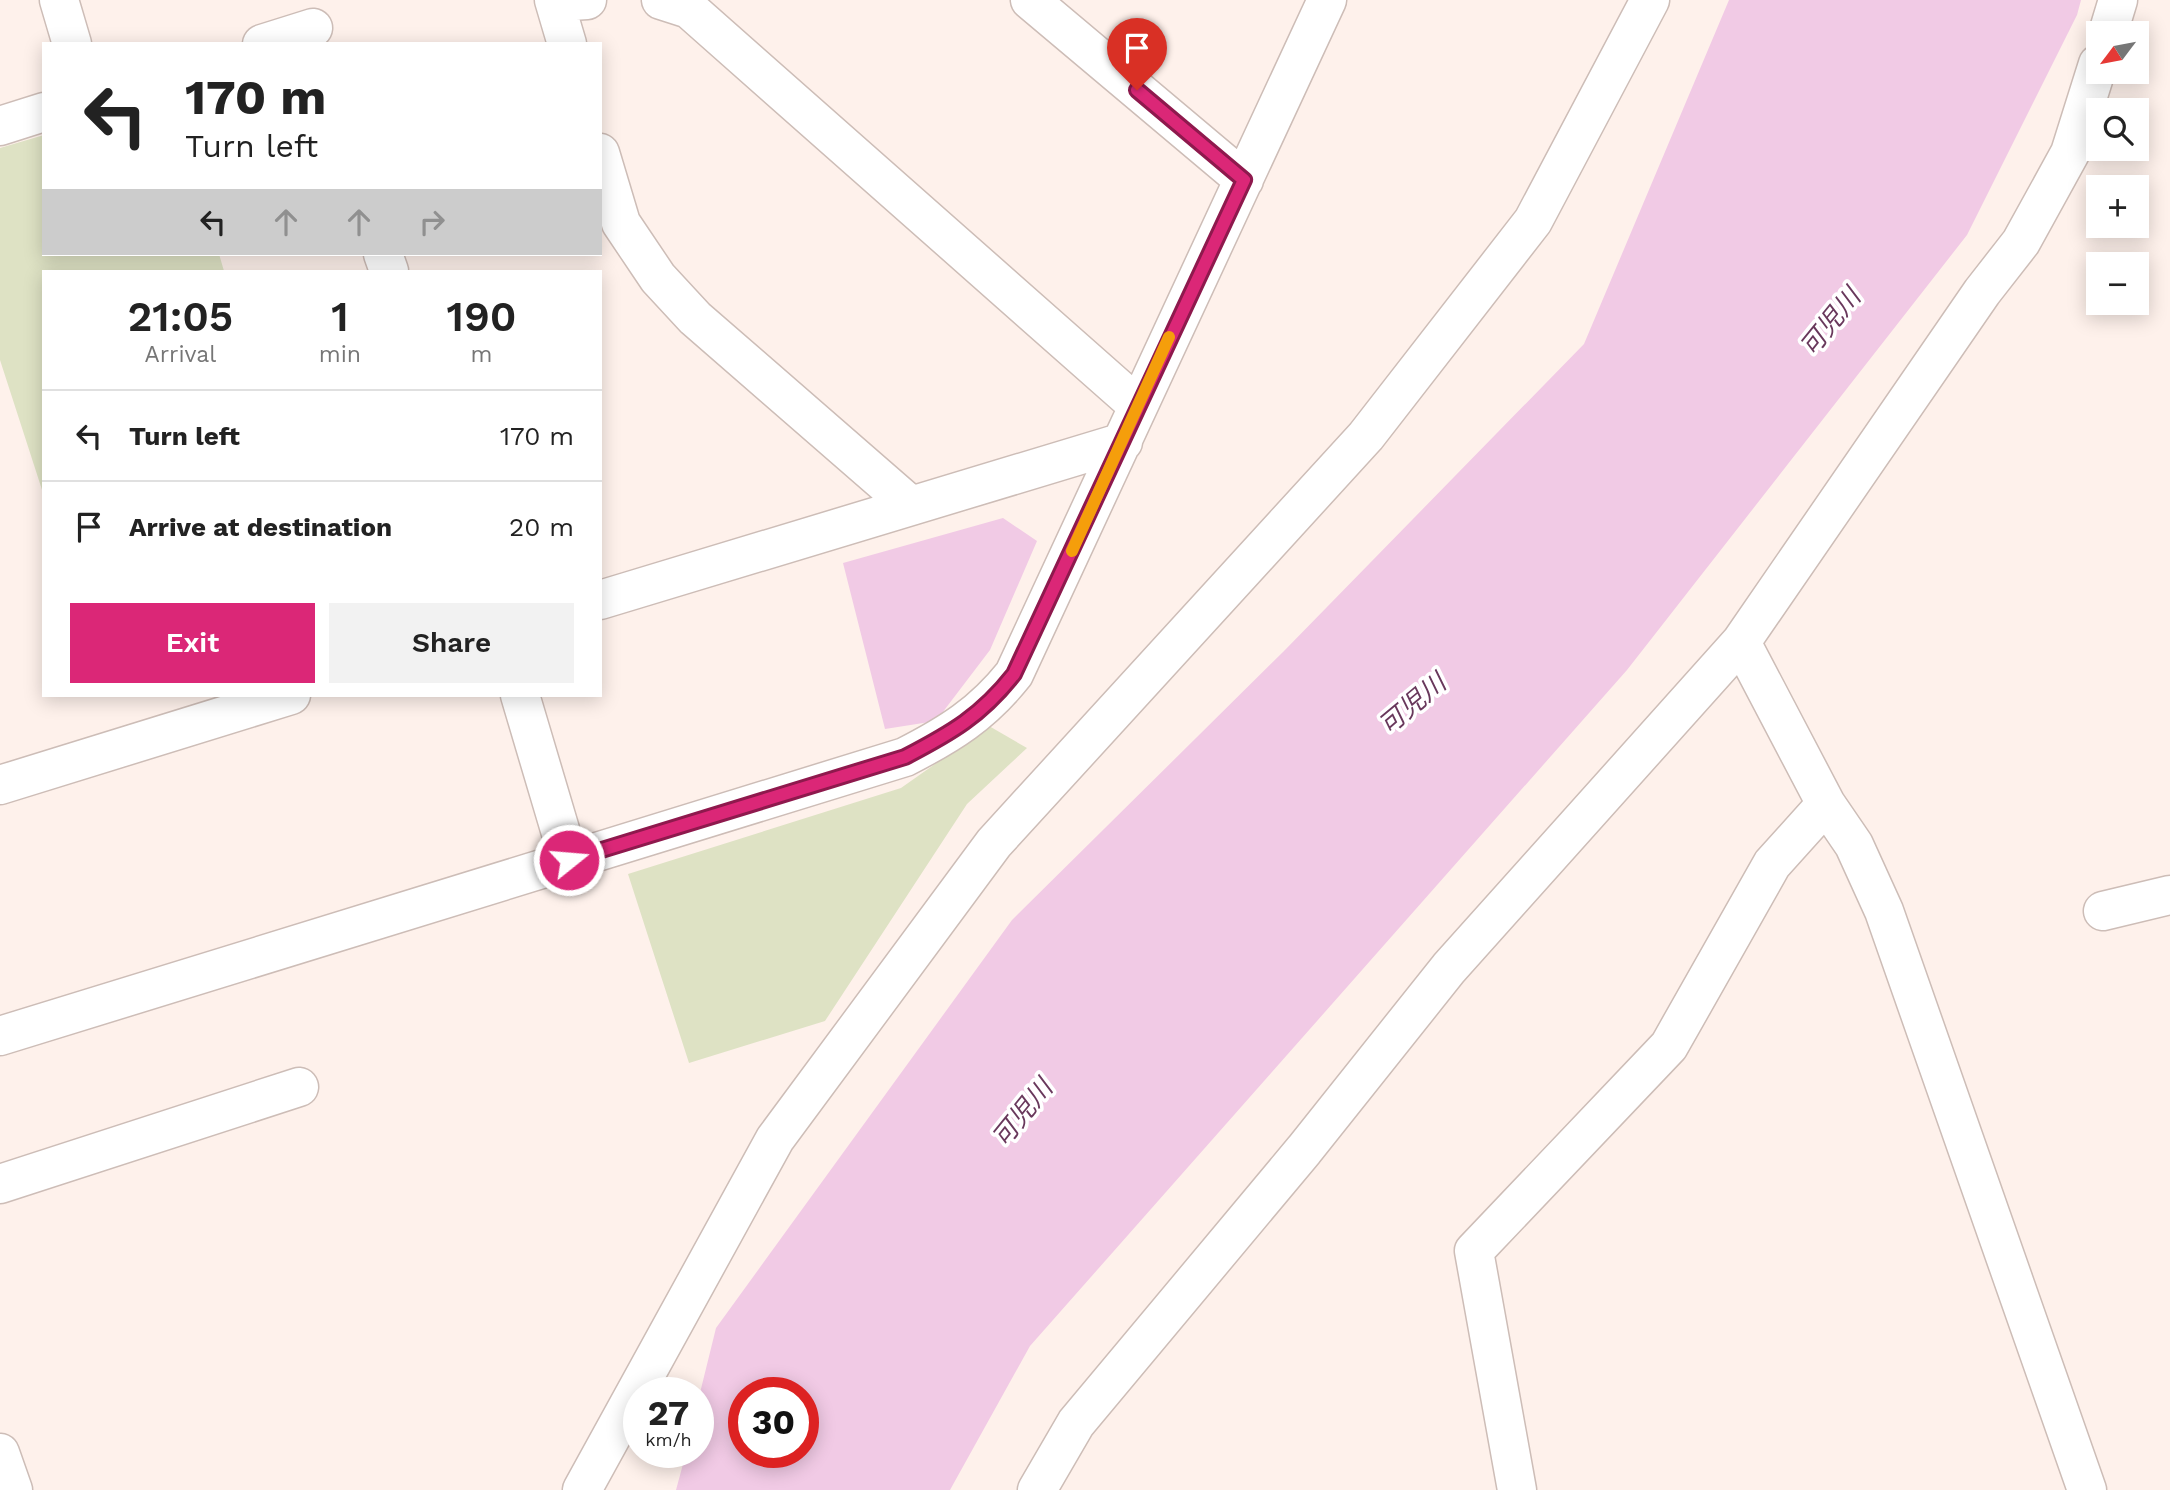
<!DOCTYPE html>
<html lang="en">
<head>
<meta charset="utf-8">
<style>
	body { margin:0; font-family:"Work Sans","Noto Sans JP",sans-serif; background:#f2f2f2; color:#222; height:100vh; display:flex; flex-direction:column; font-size:26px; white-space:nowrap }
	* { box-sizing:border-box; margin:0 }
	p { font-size:23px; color:#767676 }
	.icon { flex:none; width:38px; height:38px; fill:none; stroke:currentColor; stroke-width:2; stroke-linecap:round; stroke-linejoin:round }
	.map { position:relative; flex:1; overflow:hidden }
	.sheet { position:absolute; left:42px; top:270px; width:560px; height:427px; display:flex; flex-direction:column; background:#fff; border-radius:0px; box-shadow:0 4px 18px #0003 }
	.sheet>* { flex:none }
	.guide { position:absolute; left:42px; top:42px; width:560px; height:214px; border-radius:0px; box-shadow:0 4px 18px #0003; background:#fff; color:#222; overflow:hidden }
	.needle { width:46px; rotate:238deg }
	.tools { position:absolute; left:2086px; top:21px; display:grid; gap:14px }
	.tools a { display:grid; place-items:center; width:63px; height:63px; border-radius:0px; background:#fff; box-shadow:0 4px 18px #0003; font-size:35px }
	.speed { position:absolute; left:623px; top:1377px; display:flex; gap:14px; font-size:35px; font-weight:700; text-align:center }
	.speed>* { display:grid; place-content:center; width:91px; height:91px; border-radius:50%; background:#fff; box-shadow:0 4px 18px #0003; line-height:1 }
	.speed small { font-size:18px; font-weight:400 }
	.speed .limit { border:10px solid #d22; background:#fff; color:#111 }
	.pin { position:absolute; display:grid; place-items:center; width:60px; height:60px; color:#fff; margin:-72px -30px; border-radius:50% 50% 50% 0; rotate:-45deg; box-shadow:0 0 7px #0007 }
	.pin .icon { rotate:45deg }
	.me { position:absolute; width:77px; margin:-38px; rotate:73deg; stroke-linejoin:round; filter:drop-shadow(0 0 5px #0008) }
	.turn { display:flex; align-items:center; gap:24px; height:147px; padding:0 28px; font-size:32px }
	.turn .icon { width:91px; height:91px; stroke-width:2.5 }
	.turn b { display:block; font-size:49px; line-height:60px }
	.lanes { display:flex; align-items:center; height:66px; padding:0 28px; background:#0003; justify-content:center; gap:35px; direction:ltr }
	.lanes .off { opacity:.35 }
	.eta { display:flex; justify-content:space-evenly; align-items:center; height:119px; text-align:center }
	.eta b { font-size:42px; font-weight:600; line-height:49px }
	.cta { display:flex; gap:14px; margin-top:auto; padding:14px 28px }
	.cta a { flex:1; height:80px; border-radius:0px; background:#db2777; color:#fff; font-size:28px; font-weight:600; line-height:80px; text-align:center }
	.cta a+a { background:#f2f2f2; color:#222 }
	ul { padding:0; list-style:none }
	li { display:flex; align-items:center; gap:21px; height:91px; padding:0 28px; border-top:2px solid #e0e0e0 }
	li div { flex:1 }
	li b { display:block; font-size:26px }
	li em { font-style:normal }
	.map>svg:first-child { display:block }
	.green { fill:#dee2c4 }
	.water { fill:#f1cae5; fill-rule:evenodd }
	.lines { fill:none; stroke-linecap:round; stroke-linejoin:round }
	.minor-casing { stroke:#cdbdb7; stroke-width:41 }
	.tertiary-casing { stroke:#cdbdb7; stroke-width:41 }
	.minor { stroke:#fff; stroke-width:38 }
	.tertiary { stroke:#fff; stroke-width:38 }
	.route-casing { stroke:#8e194d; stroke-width:18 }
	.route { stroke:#db2777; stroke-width:12 }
	.slow { stroke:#f59e0b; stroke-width:12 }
	.labels { text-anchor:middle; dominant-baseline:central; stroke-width:7; stroke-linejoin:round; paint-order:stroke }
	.water-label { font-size:26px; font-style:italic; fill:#69385c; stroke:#fff }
</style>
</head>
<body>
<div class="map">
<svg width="2170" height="1490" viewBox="0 0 2170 1490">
	<rect width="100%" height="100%" fill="#fef1eb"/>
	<path class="green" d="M44,135V254H219L224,271H44V496L0,360V148Z
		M989,726L1027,748L967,804L825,1021L689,1063L628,874L901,788Z"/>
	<path class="water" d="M1729,0H2081L2077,15L1967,235L1627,670L1030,1346L950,1490H676L686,1453L698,1452V1401L716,1328L1012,920L1284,651L1584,344ZM744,1393H803V1452H744Z
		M1003,518L1037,541L990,650L936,721L885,729L843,563Z"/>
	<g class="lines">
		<g class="minor-casing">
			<path id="minor" d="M59,0L72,44
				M554,0L567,44
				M661,0L689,9L1137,405
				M1030,0L1244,180
				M555,2L587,0
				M2108,33L2118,0
				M262,44L313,28
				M0,126L44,112
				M600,153L621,223L658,278L695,318L910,505
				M383,254L389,271
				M600,600L1123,442
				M1741,642L1826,804L1854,845L1884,911L2087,1490
				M520,695L569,860
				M0,785L291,695
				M2103,911L2170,895
				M0,1036L905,757C950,734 982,714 1014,674L1327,0
				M0,1184L299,1087
				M582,1490L775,1139L994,843L1366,436L1533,221L1650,0
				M1037,1490L1076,1423L1304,1150L1449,968L1741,642L1982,292L2021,242L2070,153L2098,64
				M1517,1490L1474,1251L1669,1046L1772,864L1826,804"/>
		</g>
		<g class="tertiary-casing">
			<path id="tertiary" d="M0,1453L13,1490"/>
		</g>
		<use href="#minor" class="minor"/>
		<use href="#tertiary" class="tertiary"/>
	</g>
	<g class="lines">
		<g class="route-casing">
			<path id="route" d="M569,860L905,757C951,733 981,716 1014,674L1244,180L1137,90"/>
		</g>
		<use href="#route" class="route"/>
		<path class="slow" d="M1072,551L1169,337"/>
	</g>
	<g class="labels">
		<g class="water-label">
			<text transform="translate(1830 322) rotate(-51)">可児川</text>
			<text transform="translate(1412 704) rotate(-40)">可児川</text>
			<text transform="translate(1022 1113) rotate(-51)">可児川</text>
		</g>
	</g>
</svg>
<div class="tools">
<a><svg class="needle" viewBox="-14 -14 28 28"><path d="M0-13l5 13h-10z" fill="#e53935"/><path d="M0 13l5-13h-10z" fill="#767676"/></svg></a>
<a><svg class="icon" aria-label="search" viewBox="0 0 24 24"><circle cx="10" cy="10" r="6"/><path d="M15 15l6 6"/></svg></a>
<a>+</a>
<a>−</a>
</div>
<div class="speed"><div>27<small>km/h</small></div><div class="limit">30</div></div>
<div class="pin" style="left:1137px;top:90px;background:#d93025"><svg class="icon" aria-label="arrive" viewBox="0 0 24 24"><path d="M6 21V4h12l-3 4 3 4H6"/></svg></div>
<svg class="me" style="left:569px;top:860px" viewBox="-20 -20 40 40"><circle r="17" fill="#db2777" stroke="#fff" stroke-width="3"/><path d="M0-11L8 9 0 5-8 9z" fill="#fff"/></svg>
<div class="guide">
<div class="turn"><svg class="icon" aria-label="left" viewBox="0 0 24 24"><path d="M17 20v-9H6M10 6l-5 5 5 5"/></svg><div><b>170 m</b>Turn left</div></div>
<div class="lanes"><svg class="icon" aria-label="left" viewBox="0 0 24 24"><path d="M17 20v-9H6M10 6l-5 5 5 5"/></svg><svg class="icon off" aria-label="ahead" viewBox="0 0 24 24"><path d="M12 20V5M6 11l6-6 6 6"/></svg><svg class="icon off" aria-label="ahead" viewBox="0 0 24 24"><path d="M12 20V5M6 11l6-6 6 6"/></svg><svg class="icon off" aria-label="right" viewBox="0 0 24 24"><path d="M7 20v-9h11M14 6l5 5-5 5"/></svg></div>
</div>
<section class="sheet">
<div class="eta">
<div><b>21:05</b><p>Arrival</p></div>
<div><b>1</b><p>min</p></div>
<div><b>190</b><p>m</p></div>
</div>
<ul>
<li><svg class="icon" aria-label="left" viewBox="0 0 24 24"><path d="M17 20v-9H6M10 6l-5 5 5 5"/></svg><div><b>Turn left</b></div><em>170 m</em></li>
<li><svg class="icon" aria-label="arrive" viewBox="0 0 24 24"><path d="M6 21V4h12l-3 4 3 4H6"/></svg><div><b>Arrive at destination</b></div><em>20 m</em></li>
</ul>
<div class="cta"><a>Exit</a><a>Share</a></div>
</section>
</div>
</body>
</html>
